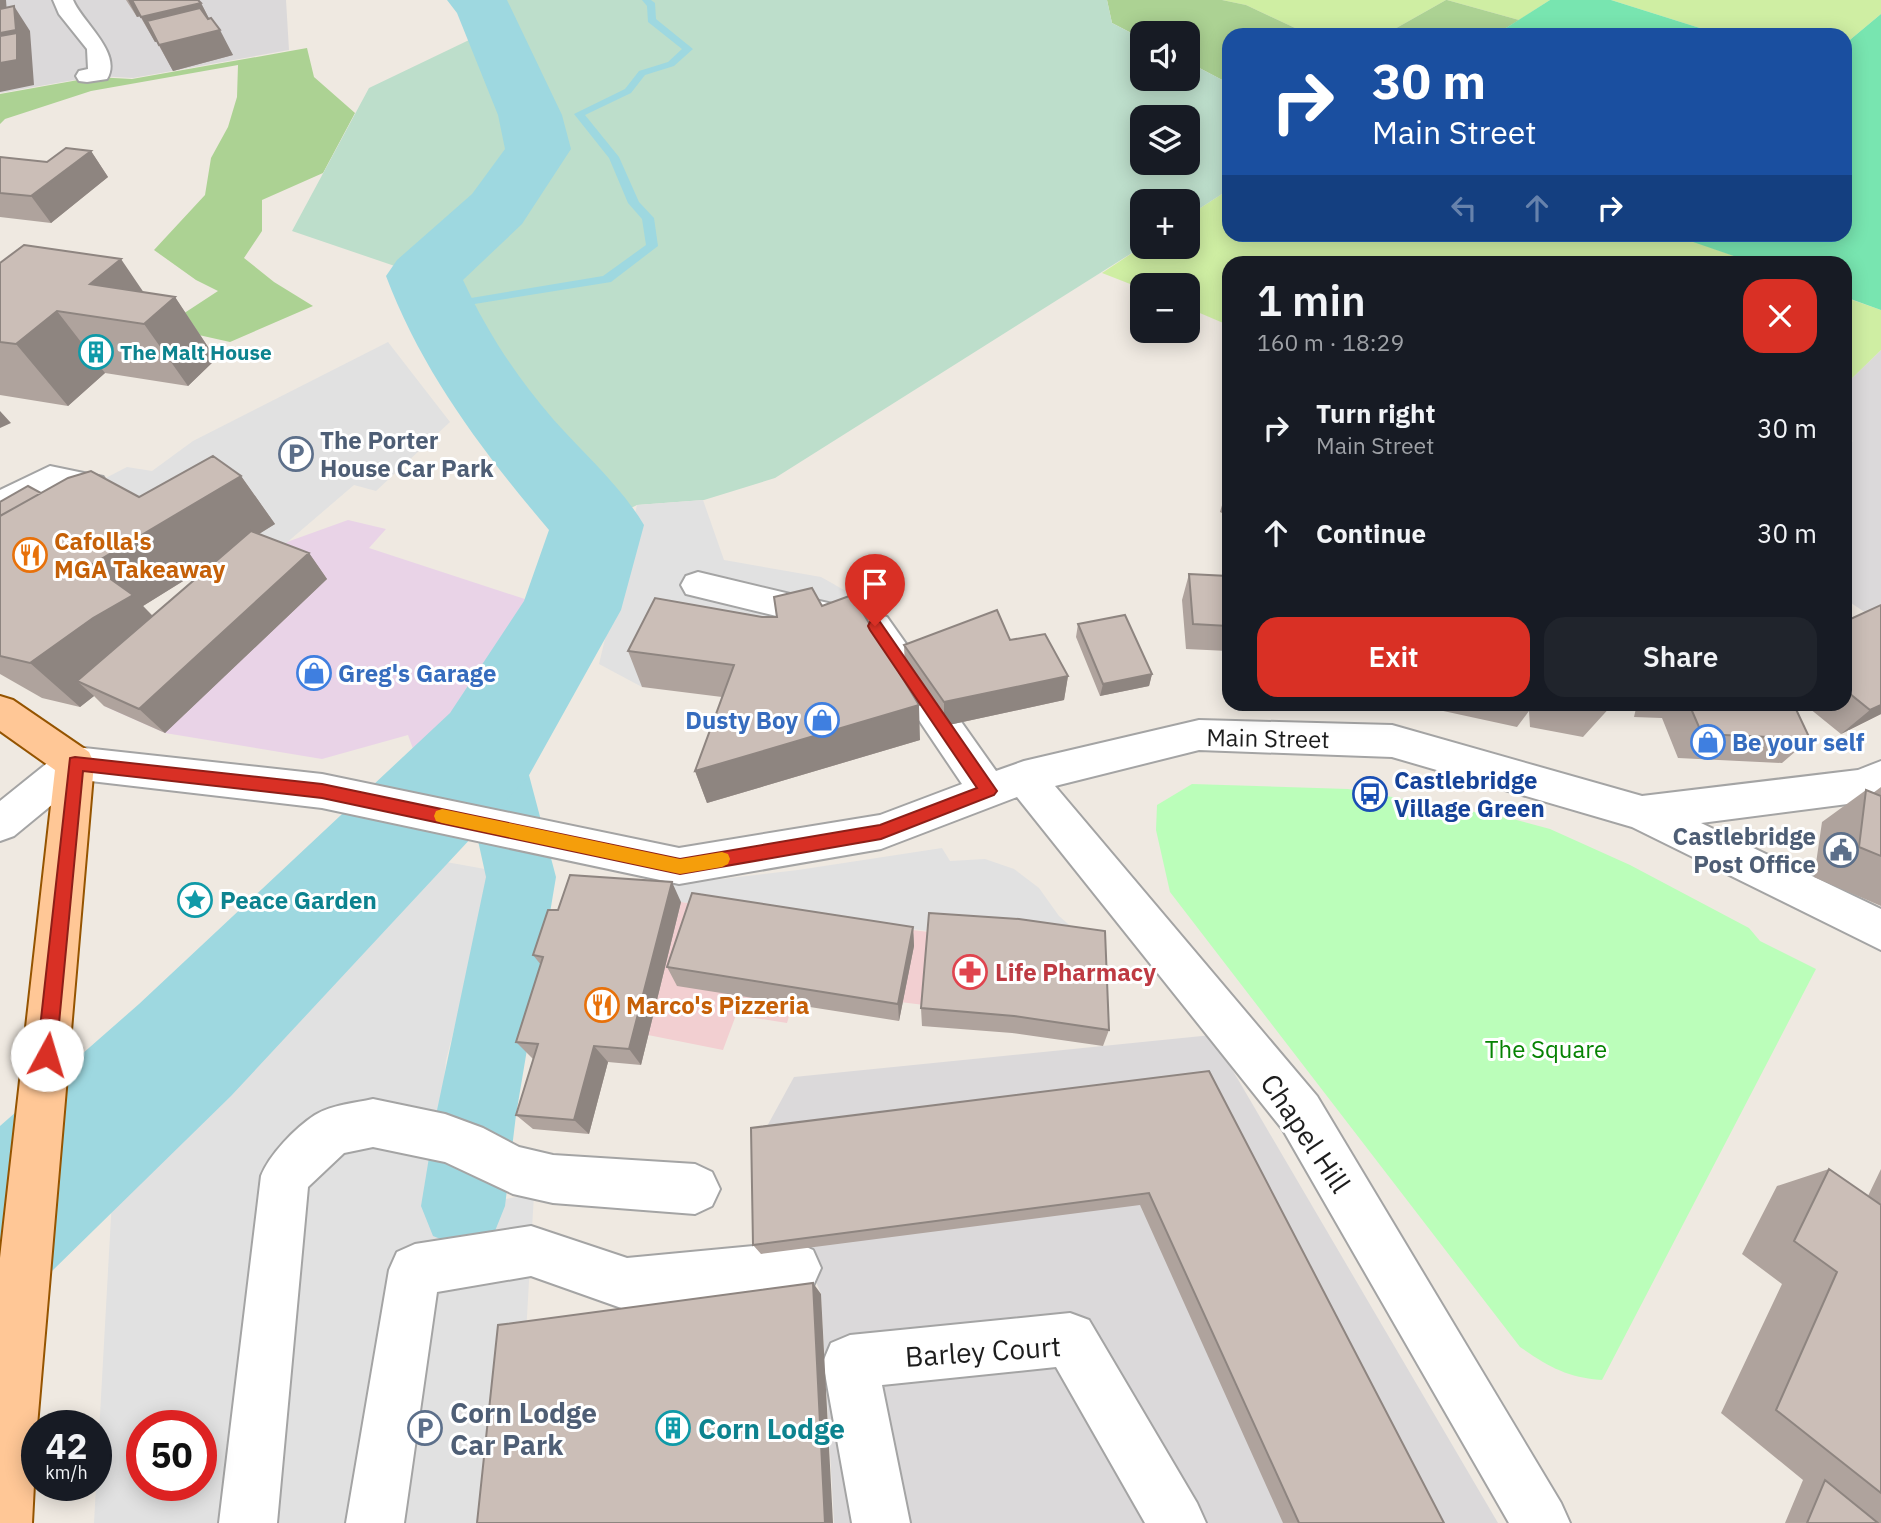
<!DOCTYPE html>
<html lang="en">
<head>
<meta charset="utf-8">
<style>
	body { margin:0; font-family:"IBM Plex Sans",sans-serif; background:#20242c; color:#f1f3f6; height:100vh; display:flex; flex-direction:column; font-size:26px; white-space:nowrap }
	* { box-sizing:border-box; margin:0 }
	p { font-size:23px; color:#9ea1a6 }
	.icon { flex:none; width:38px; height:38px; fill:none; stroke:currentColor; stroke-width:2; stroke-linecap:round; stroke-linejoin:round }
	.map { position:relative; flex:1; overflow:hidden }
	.side { position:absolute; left:1222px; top:256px; width:630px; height:455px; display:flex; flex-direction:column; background:#171b24; border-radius:21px; box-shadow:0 4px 18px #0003 }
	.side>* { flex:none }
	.top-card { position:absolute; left:1222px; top:28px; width:630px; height:214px; border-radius:21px; box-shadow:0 4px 18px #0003; background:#1a4fa0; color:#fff; overflow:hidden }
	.fabs { position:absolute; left:1130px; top:21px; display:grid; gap:14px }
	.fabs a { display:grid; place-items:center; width:70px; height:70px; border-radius:14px; background:#171b24; box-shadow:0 4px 18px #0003; font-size:35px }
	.speed { position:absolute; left:21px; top:1410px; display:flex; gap:14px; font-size:35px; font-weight:700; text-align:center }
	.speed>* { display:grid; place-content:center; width:91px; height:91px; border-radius:50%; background:#171b24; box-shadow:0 4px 18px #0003; line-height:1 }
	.speed small { font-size:18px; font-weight:400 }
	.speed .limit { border:10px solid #d22; background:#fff; color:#111 }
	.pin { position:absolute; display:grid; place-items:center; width:60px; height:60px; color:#fff; margin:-72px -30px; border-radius:50% 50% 50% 0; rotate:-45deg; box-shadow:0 0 7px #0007 }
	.pin .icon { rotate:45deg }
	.me { position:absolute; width:77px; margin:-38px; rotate:6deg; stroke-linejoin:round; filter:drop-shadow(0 0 5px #0008) }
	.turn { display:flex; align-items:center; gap:24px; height:147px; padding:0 35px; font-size:32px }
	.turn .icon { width:91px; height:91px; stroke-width:2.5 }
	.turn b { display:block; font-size:49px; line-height:60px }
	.lanes { display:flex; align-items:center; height:66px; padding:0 35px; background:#0003; justify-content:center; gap:35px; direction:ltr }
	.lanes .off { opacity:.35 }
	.round { display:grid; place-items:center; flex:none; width:74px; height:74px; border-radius:21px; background:#20242c }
	.headline { display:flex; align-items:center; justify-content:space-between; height:119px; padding:0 35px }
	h1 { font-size:42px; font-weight:600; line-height:52px }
	.cta { display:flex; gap:14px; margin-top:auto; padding:14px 35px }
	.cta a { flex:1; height:80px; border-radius:21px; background:#d93025; color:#fff; font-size:28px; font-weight:600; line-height:80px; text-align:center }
	.cta a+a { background:#20242c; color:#f1f3f6 }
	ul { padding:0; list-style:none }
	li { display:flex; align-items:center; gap:21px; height:105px; padding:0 35px }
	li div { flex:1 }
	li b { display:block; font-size:26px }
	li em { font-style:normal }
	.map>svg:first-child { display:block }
	.residential { fill:#dbd9da }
	.commercial { fill:#f2cfd1 }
	.industrial { fill:#e9d3e7 }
	.grass { fill:#cfeea3 }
	.forest { fill:#acd293 }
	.wetland { fill:#bddecb; fill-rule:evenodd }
	.park { fill:#bbfeba }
	.pitch { fill:#78e5b0 }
	.parking { fill:#e1e1e1; fill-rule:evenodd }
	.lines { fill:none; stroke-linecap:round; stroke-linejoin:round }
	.stream { fill:#9ed8e0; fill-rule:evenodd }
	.canal { fill:#9ed8e0; fill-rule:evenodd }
	.river { fill:#9ed8e0; fill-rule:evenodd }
	.minor-casing { stroke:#a4a4a4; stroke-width:4 }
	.major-casing { stroke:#955400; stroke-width:4 }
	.minor { fill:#fff; fill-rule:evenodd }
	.major { fill:#ffc796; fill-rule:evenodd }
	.wall { fill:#afa39d; fill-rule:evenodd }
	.shaded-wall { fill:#8e8580 }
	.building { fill:#cbbeb7; stroke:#8e8580; stroke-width:2 }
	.route { fill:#d93025; stroke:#8d1f18; stroke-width:2 }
	.slow { fill:#f59e0b }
	.labels { text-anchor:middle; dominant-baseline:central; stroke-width:6; stroke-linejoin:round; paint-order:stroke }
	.far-culture-label { font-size:21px; font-weight:bold; fill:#0d838f; stroke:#fff; text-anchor:start }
	.service-label { font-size:24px; font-weight:bold; fill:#4e5e75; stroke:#fff; text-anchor:start }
	.food-label { font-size:24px; font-weight:bold; fill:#c56008; stroke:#fff; text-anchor:start }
	.shop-label { font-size:24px; font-weight:bold; fill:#366cbe; stroke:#fff; text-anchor:start }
	.street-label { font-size:24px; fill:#1d1d1d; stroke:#fff }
	.transit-label { font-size:24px; font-weight:bold; fill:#164399; stroke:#fff; text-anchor:start }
	.culture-label { font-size:24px; font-weight:bold; fill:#0d838f; stroke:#fff; text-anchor:start }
	.health-label { font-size:24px; font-weight:bold; fill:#be3a42; stroke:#fff; text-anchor:start }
	.park-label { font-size:24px; fill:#068303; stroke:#fff }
	.near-street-label { font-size:28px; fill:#1d1d1d; stroke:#fff }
	.near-service-label { font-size:28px; font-weight:bold; fill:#4e5e75; stroke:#fff; text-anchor:start }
	.near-culture-label { font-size:28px; font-weight:bold; fill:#0d838f; stroke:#fff; text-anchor:start }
</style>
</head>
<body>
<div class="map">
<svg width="1881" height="1523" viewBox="0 0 1881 1523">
	<rect width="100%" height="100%" fill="#efe9e1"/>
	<path class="residential" d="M0,0H286L289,50L133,78L97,76L0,93Z
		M1881,350V623L1845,599V446L1853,441L1845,435V385Z
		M1212,1035L1498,1523H834L821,1294L759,1141L794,1077Z"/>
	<path class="commercial" d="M681,902L929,932L924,1005L797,989L787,1023L736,1015L723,1050L648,1035Z"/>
	<path class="industrial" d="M348,520L386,529L369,548L537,603L420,768L408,735L322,759L165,733L104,706L287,542Z"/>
	<path class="grass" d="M1222,0H1446L1384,35H1310L1246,5Z
		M1447,0H1550L1519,20Z
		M1611,0H1881V14L1845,44L1844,35H1722Z
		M1228,190V234H1673L1751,262H1228V325L1188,308V285H1143V289L1102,273L1143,246L1188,247V216Z
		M1844,297L1881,310V350L1845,385Z"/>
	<path class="forest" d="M1107,0H1222L1246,5L1310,35H1228V83L1188,62V33H1143V39L1112,23Z
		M1446,0H1447L1519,20L1495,35H1384Z
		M307,48L314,77L355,113L323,173L262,200V231L244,258L274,282L313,306L230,342L163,327L218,291L196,280L154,250L205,195L211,158L228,127L237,97L238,65L91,91L5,119L0,124V94L95,77L132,79Z"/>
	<path class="wetland" d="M475,0H1107L1112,23L1143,39V79H1188V62L1228,83V190L1188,216V201H1143V246L775,478L704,500L637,505L597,525L435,308L424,276L292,231L369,88L492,29L481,4ZM1143,117H1188V163H1143Z"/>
	<path class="park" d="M1192,784L1348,789L1513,819L1550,829L1630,865L1749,928L1760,941L1816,969L1602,1380C1566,1377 1549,1367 1520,1347L1170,892L1156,830L1157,805Z"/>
	<path class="pitch" d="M1550,0H1611L1722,35H1495Z
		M1881,14V310L1845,297L1844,262H1751L1673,235L1844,234L1845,44Z"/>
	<path class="parking" d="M388,342L450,422L376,491L354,485L270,557L179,531L92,485L127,467L152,471L193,441Z
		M703,500L724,560L821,577L876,608L903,646L667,634L642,687L599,664L637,505Z
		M942,848L950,861L985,859L1014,869L1039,888L1059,916L1099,951L681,902L583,895L798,870Z
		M435,860L496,871L446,1060L443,1092L451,1121V1163L447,1209L534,1194L526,1334L508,1523H94L112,1199ZM142,1426H201V1486H142Z"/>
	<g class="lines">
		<path class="stream" d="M642,0H651L655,3L656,19L693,49L674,66L645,75L631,93L585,115L619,157L639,202L654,218L658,246L611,282L431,311V305L435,304L603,276L646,245L642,219L628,203L609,158L574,114L625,89L639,71L668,62L682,49L648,22L647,6Z"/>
		<path class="canal" d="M489,719L512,726L521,745L556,877L516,1115L505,1206L493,1236L463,1248L433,1236L421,1206L436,1115L486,877L457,745L466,726Z"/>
		<path class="river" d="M447,0H507L562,115L571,149L522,224L463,280C487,332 516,376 553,419C584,454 620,485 644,525L621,610L528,777L231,1096L51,1272L0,1293V1126L139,1004L450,713L524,601L549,530C483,452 422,372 386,276L397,260L472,194L505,149L498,115L457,13Z"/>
		<g class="minor-casing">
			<path id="minor" d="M53,0H73C82,22 123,53 107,79L87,82L79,81L76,76L79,71L88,69L87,49L59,14Z
				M50,466L103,477L108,485L103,493C85,498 71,486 54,488C42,490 17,510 0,515V490Z
				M698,572L887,617L996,771L1024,761L1199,720L1392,725L1642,796L1858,770L1881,761V796L1863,802L1701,823L1881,909V950L1632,827L1392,757L1199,750L1055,786L1317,1096L1561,1503L1570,1523H1509L1283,1130L1017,797L881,849L679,884L322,808L82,780L14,836L0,841V801L61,752L75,747L322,774L679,848L880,815L962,784L863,637L686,594L681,585L686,576Z
				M373,1099L445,1114L483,1128L519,1147L553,1155L695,1164L712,1172L720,1189L712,1206L695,1214L553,1203L513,1194L445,1162L373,1147L344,1153L308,1187L277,1523H219L261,1176C269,1155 295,1128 315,1115C331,1105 355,1103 373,1099Z
				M531,1226L627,1258L795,1242L813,1250L821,1268L813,1286L795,1294L627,1310L531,1276L437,1292L404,1523H346L389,1270L397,1252L415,1244Z
				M1070,1313L1089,1320L1197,1503L1206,1523H1145L1056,1367L882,1385L910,1523H852L823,1362L831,1343L850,1335Z"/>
		</g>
		<g class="major-casing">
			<path id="major" d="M0,696L13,700L89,752L94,763L37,1426L32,1523H0V1258L55,770L0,731Z"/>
		</g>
		<use href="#minor" class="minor"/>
		<use href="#major" class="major"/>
	</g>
	<path class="wall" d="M126,0H198L201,3L209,19L233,55L173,71L157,42H155L140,16L137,17Z
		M91,151L108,177L51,223L0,217V157L47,162Z
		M0,263L143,292L175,297L216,359L188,386L105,373L68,406L0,395Z
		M241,476L275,524L259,534L309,553L327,579L165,733L104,706L94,696L80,707L42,698L0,674V502L41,493L139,497ZM217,560L153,616L143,606L151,601Z
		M1228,485V516L1220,512Z
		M1189,574L1228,576V651L1186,649L1182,600Z
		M1881,605V714L1841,734L1804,704H1844V622Z
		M822,606L920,740L707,803L695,771L722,697L642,687L628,651L762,617H777Z
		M1078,624L1152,674L1149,686L1100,696L1076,637Z
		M1010,640L1068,676L1064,700L944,726L905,670L904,645Z
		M1411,704H1613L1583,737L1530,727L1529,711L1517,727Z
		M1637,704H1769L1810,739L1782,763L1678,758L1662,718L1634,717Z
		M1881,787V906L1814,877L1822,822L1866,790L1873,793Z
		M681,902L641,1065L608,1062L589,1134L533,1129L516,1115L533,1059L516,1042L541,965L533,955L558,910Z
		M929,913L1109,1030L1103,1046L1012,1033L922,1026L921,1008Z
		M913,927L914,946L899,1021L677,986L667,967Z
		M1209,1071L1444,1523H1283L1140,1205L761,1254L753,1245Z
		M1829,1169L1868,1196L1881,1169V1523H1785L1803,1480L1721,1413L1782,1284L1742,1254L1777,1186Z"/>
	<path class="shaded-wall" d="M0,0H6L7,14L0,16Z
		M128,0H194L195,3L137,17Z
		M201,3L214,28L155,42L141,17Z
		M14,6L30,31L34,85L0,92V33Z
		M220,30L233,55L173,71L159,45Z
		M91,151L108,177L51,223L31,196Z
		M121,259L157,312L175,297L216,359L188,386L144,324L90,284Z
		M57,311L105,373L68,406L16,344Z
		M0,411L11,423L0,428Z
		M241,476L275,524L143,606L176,641L77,681L94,696L80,707L30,663L93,618L91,565Z
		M309,553L327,579L165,733L139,709Z
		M1152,674L1149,686L1100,696L1103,684Z
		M1068,676L1064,700L944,726V702Z
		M919,705L920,740L707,803L695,771Z
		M1881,705V714L1841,734L1870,710Z
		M672,882L681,902L641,1065L629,1049Z
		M913,927L914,946L899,1021L898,1004Z
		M594,1046L608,1062L589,1134L574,1120Z
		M813,1283L821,1294L833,1523H825Z"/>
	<path class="building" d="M132,0H198L201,3L141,17Z
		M14,6L16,30L0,33V9Z
		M200,8L208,19L211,18L220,30L159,45L147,21Z
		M17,33V60L0,63V36Z
		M66,148L91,151L31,196L0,193V157L47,162Z
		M24,245L121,259L90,284L175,297L144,324L57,311L16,344L0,342V263Z
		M213,456L241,476L91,565L133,595L93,618L30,663L0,656V516L68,478L91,471L139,497Z
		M28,486L41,493L0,516V502Z
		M251,531L309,553L139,709L77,681Z
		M1189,574L1228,576V626L1193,624Z
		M812,588L822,606L852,595L919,705L695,771L734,665L628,651L655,598L762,617H777L774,597Z
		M1881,605V705L1870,710L1844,689V622Z
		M997,610L1010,640L1045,634L1068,676L944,702L904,645Z
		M1125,615L1152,674L1103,684L1078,624Z
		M1689,704H1769L1794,705L1810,739L1702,734Z
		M1866,790L1881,796V856L1859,847Z
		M570,875L672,882L629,1049L594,1046L574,1120L516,1115L538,1044L516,1042L543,957L533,955L548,910H558Z
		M692,893L913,927L898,1004L667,967Z
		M929,913L1019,919L1105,931L1109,1030L1014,1016L921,1008Z
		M1209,1071L1444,1523H1299L1149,1193L753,1245L751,1128Z
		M1829,1169L1881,1205V1493L1776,1410L1837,1272L1794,1241Z
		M813,1283L825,1523H477L498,1325Z
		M1825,1480L1878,1523H1807Z"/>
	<path class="route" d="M875,621L880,622L997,791L994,795L881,839L680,874L322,798L83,771L56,1055L53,1062L47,1064L40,1062L37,1055L70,758L75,757L322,784L680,859L856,829L880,825L977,788L870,630L868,626L870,622Z"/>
	<path class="slow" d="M442,809L680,859L722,852L728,854L730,859L728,864L722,867L680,874L442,823L436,821L434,816L436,811Z"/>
	<defs>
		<g id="building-ring" transform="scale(1.75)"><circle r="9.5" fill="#fff" stroke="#0f9aa8" stroke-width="1.5"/><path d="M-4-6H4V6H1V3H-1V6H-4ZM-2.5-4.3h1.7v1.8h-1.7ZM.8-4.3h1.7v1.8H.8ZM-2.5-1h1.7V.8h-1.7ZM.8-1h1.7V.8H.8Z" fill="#0f9aa8"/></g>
		<g id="parking-ring" transform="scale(1.75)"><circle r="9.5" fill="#fff" stroke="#5c6f8a" stroke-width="1.5"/><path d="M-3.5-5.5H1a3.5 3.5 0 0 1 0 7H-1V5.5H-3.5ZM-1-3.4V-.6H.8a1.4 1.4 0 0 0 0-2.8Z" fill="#5c6f8a"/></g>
		<g id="restaurant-ring" transform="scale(1.75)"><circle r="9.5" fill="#fff" stroke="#e8710a" stroke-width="1.5"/><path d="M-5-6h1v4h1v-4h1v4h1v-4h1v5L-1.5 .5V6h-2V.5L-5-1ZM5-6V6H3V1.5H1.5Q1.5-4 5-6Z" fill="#e8710a"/></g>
		<g id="shop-ring" transform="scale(1.75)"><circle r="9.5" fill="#fff" stroke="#3f7fe0" stroke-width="1.5"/><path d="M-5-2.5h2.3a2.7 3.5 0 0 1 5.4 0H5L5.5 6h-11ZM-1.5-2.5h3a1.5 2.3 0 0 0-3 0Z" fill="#3f7fe0"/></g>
		<g id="bus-ring" transform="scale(1.75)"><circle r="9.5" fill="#fff" stroke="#1a4fb4" stroke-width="1.5"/><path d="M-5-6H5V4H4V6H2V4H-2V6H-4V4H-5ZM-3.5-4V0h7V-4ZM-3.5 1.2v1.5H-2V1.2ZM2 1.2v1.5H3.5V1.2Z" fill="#1a4fb4"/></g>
		<g id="civic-ring" transform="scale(1.75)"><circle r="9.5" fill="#fff" stroke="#5c6f8a" stroke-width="1.5"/><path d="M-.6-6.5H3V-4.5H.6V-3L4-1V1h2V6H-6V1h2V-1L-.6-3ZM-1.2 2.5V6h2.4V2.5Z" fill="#5c6f8a"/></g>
		<g id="sight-ring" transform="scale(1.75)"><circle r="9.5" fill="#fff" stroke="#0f9aa8" stroke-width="1.5"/><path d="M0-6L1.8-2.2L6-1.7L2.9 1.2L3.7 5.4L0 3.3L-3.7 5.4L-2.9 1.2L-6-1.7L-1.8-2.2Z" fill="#0f9aa8"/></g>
		<g id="pharmacy-ring" transform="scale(1.75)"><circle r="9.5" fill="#fff" stroke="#e0444e" stroke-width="1.5"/><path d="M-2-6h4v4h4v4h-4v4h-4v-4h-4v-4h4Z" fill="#e0444e"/></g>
	</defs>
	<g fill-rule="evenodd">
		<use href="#building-ring" x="96" y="352"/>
		<use href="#parking-ring" x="296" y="454"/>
		<use href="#restaurant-ring" x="30" y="555"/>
		<use href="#shop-ring" x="314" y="673"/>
		<use href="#shop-ring" x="822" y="720"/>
		<use href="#shop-ring" x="1708" y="742"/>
		<use href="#bus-ring" x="1370" y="794"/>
		<use href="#civic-ring" x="1841" y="850"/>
		<use href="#sight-ring" x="195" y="900"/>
		<use href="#pharmacy-ring" x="970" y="972"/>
		<use href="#restaurant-ring" x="602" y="1005"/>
		<use href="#parking-ring" x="425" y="1428"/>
		<use href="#building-ring" x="673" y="1428"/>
	</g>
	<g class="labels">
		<g class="far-culture-label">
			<text x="120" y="352">The Malt House</text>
		</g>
		<g class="service-label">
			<text x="320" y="440">The Porter<tspan x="320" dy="28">House Car Park</tspan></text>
			<text x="1816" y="836" text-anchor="end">Castlebridge<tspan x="1816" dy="28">Post Office</tspan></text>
		</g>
		<g class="food-label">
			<text x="54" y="541">Cafolla's<tspan x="54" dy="28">MGA Takeaway</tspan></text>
			<text x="626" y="1005">Marco's Pizzeria</text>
		</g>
		<g class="shop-label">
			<text x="338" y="673">Greg's Garage</text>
			<text x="798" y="720" text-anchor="end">Dusty Boy</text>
			<text x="1732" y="742">Be your self</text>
		</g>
		<g class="street-label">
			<text transform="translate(1268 738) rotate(1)">Main Street</text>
		</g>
		<g class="transit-label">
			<text x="1394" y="780">Castlebridge<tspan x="1394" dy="28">Village Green</tspan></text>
		</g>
		<g class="culture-label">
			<text x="220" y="900">Peace Garden</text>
		</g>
		<g class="health-label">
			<text x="995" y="972">Life Pharmacy</text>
		</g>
		<g class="park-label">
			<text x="1546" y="1049">The Square</text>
		</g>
		<g class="near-street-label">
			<text transform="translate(1306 1133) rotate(56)">Chapel Hill</text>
			<text transform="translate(983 1351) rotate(-4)">Barley Court</text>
		</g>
		<g class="near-service-label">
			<text x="450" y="1412">Corn Lodge<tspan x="450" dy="32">Car Park</tspan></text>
		</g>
		<g class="near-culture-label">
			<text x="698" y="1428">Corn Lodge</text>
		</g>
	</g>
</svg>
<div class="fabs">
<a><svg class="icon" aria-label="sound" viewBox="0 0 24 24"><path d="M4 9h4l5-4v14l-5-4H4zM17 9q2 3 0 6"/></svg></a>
<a><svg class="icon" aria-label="layers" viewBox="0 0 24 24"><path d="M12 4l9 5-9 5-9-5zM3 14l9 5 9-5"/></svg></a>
<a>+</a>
<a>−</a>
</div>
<div class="speed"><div>42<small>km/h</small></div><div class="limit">50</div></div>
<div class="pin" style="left:875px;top:626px;background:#d93025"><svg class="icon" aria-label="arrive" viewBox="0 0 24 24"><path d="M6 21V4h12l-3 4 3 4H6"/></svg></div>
<svg class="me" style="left:47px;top:1055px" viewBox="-20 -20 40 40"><circle r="19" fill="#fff"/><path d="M0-13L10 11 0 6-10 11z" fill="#d93025"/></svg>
<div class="top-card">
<div class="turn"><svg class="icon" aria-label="right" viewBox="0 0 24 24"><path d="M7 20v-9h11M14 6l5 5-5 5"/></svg><div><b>30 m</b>Main Street</div></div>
<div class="lanes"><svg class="icon off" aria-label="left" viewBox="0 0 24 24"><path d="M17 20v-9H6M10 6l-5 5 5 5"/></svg><svg class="icon off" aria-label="ahead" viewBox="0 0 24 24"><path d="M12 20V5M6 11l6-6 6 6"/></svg><svg class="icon" aria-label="right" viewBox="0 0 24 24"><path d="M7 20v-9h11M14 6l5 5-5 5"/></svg></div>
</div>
<section class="side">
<div class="headline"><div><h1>1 min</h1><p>160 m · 18:29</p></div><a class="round" style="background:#d93025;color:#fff"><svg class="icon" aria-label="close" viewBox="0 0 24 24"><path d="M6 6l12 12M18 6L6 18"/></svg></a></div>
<ul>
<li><svg class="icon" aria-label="right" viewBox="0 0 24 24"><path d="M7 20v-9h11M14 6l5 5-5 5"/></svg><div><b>Turn right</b><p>Main Street</p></div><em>30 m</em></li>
<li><svg class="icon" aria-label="ahead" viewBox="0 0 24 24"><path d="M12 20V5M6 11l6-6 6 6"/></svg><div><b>Continue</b></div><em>30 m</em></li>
</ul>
<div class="cta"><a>Exit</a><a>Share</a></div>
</section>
</div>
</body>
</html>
